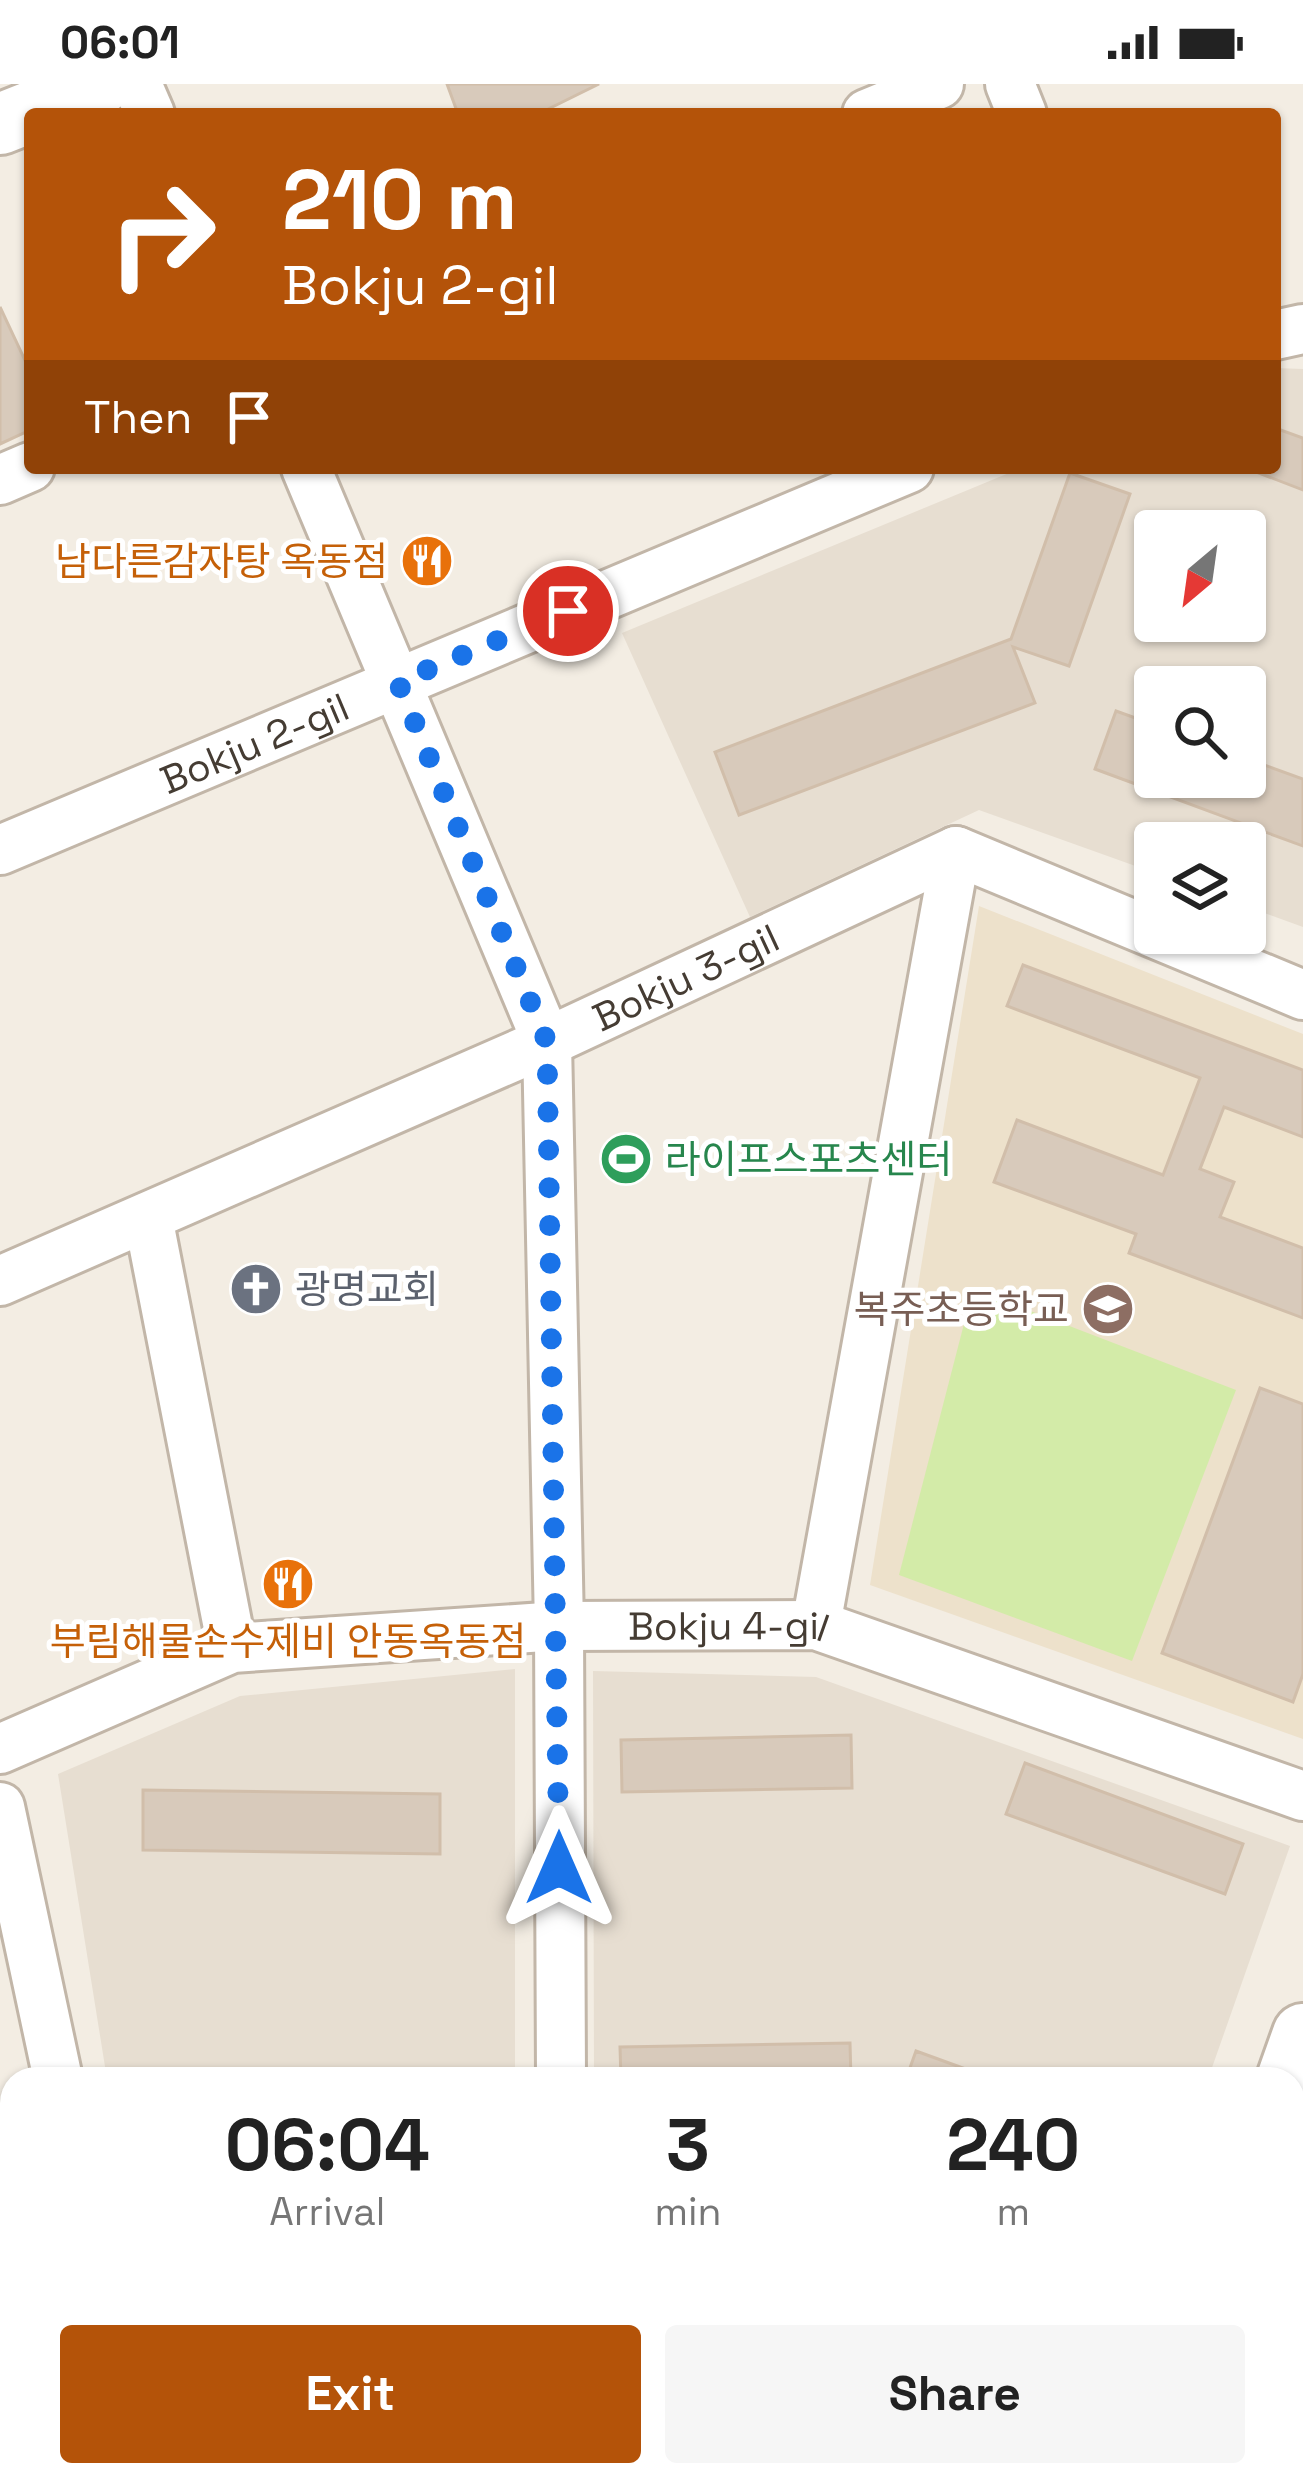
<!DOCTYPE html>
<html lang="en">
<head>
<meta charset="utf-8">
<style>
	body { margin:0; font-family:"Space Grotesk","Noto Sans KR",sans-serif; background:#f6f6f6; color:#222; height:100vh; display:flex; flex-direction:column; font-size:45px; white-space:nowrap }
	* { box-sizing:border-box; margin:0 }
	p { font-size:39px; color:#767676 }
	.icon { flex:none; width:66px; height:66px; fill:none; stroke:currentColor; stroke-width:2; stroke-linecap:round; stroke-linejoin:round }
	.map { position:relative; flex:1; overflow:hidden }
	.side { position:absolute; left:0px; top:1983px; width:1305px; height:420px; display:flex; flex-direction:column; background:#fff; border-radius:36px 36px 0 0; box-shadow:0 3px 9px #0004 }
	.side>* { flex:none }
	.hud { position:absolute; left:24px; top:24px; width:1257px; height:366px; border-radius:12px; box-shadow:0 3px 9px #0004; background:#b45309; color:#fff; overflow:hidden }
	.needle { width:78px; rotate:209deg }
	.controls { position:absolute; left:1134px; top:426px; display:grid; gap:24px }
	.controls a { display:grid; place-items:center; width:132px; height:132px; border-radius:12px; background:#fff; box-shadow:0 3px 9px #0004; font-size:60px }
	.pin { position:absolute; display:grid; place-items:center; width:102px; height:102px; color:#fff; margin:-51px; border:6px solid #fff; border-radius:50%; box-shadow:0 3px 12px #0007 }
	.me { position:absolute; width:132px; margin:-66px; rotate:0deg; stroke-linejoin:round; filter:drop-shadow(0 0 9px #0008) }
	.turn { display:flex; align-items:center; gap:42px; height:252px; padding:0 60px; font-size:54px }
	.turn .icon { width:156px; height:156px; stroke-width:2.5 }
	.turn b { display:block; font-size:84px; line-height:102px }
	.then { display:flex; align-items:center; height:114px; padding:0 60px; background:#0003; gap:24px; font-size:45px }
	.eta { display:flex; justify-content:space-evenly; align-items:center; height:204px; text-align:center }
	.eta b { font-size:72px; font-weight:600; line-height:84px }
	.cta { display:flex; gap:24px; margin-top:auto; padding:24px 60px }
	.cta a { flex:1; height:138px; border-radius:12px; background:#b45309; color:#fff; font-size:48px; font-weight:600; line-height:138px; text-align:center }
	.cta a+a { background:#f6f6f6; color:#222 }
	.status { display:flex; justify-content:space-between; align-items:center; height:84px; padding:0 60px; background:#fff; direction:ltr }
	.status svg { height:33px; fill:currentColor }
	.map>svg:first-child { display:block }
	.residential { fill:#e7ded1; fill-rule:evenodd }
	.education { fill:#ede1cb }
	.garden { fill:#d3eba8 }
	.building { fill:#d8cabb; stroke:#d1beaa; stroke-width:3 }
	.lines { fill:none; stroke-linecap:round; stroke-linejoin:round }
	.minor-casing { stroke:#c2b6a8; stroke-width:54 }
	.tertiary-casing { stroke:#c2b6a8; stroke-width:66 }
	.minor { stroke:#fff; stroke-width:48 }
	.tertiary { stroke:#fff; stroke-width:60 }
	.route { stroke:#1a73e8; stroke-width:21; stroke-dasharray:0 37.8 }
	.labels { text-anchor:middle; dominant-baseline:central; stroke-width:10; stroke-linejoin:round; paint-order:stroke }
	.food-label { font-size:39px; fill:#c56008; stroke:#fff; text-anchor:end }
	.street-label { font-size:39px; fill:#453c33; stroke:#fff }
	.leisure-label { font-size:39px; fill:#27864d; stroke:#fff; text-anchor:start }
	.worship-label { font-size:39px; fill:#5b616d; stroke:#fff; text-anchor:start }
	.education-label { font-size:39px; fill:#785e54; stroke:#fff; text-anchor:end }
</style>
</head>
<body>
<div class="status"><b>06:01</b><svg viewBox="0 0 49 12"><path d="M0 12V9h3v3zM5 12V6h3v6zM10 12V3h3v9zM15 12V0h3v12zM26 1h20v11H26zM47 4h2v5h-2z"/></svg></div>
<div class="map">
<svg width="1303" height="2403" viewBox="0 0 1303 2403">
	<rect width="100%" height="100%" fill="#f3ede3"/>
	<path class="residential" d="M1275,284L1303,285V843L1245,822V759H1155V789L979,726L750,833L622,549L1021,384H1275ZM1155,447H1245V537H1155ZM1155,603H1245V693H1155Z
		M515,1585V1995H107L58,1690L240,1612Z
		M593,1587L816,1593L1290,1762L1208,1995H594Z
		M1303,2151V2403H1278L1275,2391H1293V2177Z
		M139,2391H537L538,2403H139Z"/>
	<path class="education" d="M979,822L1303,950V1655L870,1501Z"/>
	<path class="garden" d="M973,1205L1236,1306L1132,1577L899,1491Z"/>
	<path class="building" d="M447,0H599L538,30H458Z
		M0,223L30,287V346L0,360Z
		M1275,344L1303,354V406L1246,384H1275Z
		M1070,389L1130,410L1069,582L1013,563L1035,619L739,731L715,668L1011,555Z
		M1116,627L1155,641V693H1245V674L1303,695V762L1095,685Z
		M1023,881L1303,986V1053L1224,1023L1200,1085L1234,1098L1220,1133L1303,1164V1234L1129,1169L1136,1150L994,1098L1017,1036L1163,1091L1200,994L1007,922Z
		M1260,1304L1303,1320V1590L1293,1618L1162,1569Z
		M851,1651L852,1704L622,1708L621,1656Z
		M1025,1679L1243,1760L1225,1810L1006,1730Z
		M143,1706L440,1710V1770L143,1766Z
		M850,1959L851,1995H621L620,1963Z
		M916,1967L993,1995H906Z"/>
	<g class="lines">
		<g class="minor-casing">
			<g id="minor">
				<path d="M137,0L150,30"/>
				<path d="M1010,0L1022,30"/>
				<path d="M867,30L939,0"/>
				<path d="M1275,251L1303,245"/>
				<path d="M306,384L547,958L559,1542L561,1995"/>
				<path d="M0,396L30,383"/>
				<path id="s1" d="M0,766L909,384"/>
				<path d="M148,1133L232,1564"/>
				<path id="s2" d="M0,1197L547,958L956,767L1303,911"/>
				<path d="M816,1541L956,767"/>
				<path id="s3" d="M0,1665L232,1564L559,1542L816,1541L1303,1712"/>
				<path d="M0,1723L58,1995"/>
				<path d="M579,2391L580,2403"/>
				<path d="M90,2403V2391"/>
				<path d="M1046,2403L1102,2391"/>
			</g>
		</g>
		<g class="tertiary-casing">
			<path id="tertiary" d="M0,40L101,0
				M1287,1995L1303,1950
				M1164,2391L1167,2403"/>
		</g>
		<use href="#minor" class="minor"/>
		<use href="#tertiary" class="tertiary"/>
	</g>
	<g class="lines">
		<path class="route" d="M559,1784L547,958L398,598L568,527"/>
	</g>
	<defs>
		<g id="restaurant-disc" transform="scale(2.7)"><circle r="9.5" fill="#e8710a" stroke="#fff"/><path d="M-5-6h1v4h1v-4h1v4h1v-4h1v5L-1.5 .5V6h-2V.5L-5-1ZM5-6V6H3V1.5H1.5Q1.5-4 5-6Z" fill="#fff"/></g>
		<g id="stadium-disc" transform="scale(2.7)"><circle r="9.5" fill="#2e9e5b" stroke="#fff"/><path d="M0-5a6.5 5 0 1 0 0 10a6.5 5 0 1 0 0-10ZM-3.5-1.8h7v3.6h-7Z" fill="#fff"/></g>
		<g id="church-disc" transform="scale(2.7)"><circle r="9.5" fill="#6b7280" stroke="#fff"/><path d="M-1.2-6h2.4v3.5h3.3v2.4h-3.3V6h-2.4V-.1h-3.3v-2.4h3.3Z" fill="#fff"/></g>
		<g id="school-disc" transform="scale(2.7)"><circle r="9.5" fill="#8d6e63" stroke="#fff"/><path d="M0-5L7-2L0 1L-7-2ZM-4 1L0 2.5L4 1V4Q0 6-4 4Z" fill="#fff"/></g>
	</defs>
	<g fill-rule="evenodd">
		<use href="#restaurant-disc" x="427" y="477"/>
		<use href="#stadium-disc" x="626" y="1075"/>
		<use href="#church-disc" x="256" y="1205"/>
		<use href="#school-disc" x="1108" y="1225"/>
		<use href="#restaurant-disc" x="288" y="1500"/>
	</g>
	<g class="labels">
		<g class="food-label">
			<text x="388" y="477">남다른감자탕 옥동점</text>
			<text x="288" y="1557" text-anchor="middle">부림해물손수제비 안동옥동점</text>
		</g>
		<g class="street-label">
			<text stroke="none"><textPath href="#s1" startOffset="276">Bokju 2-gil</textPath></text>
			<text stroke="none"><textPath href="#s2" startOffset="750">Bokju 3-gil</textPath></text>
			<text stroke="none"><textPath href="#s3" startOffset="750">Bokju 4-gil</textPath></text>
		</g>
		<g class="leisure-label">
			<text x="665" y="1075">라이프스포츠센터</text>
		</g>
		<g class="worship-label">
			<text x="295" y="1205">광명교회</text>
		</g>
		<g class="education-label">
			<text x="1069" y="1225">복주초등학교</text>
		</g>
	</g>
</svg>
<div class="controls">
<a><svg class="needle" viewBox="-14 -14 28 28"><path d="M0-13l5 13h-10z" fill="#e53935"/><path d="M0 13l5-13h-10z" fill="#767676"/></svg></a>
<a><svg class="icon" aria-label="search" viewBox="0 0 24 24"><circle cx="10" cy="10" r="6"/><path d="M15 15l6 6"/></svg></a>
<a><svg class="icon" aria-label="layers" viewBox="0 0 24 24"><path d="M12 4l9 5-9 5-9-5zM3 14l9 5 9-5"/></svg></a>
</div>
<div class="pin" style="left:568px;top:527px;background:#d93025"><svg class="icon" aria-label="arrive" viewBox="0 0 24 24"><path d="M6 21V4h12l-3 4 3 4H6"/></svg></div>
<svg class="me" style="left:559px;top:1784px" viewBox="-20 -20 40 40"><path d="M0-17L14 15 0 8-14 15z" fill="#1a73e8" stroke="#fff" stroke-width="4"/></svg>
<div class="hud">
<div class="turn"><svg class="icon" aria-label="right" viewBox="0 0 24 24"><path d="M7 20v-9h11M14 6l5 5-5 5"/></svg><div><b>210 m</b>Bokju 2-gil</div></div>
<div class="then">Then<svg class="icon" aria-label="arrive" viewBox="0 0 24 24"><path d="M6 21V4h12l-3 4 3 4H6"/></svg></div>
</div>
<section class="side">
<div class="eta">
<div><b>06:04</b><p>Arrival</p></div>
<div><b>3</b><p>min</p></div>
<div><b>240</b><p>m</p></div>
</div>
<div class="cta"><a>Exit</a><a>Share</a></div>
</section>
</div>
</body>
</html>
